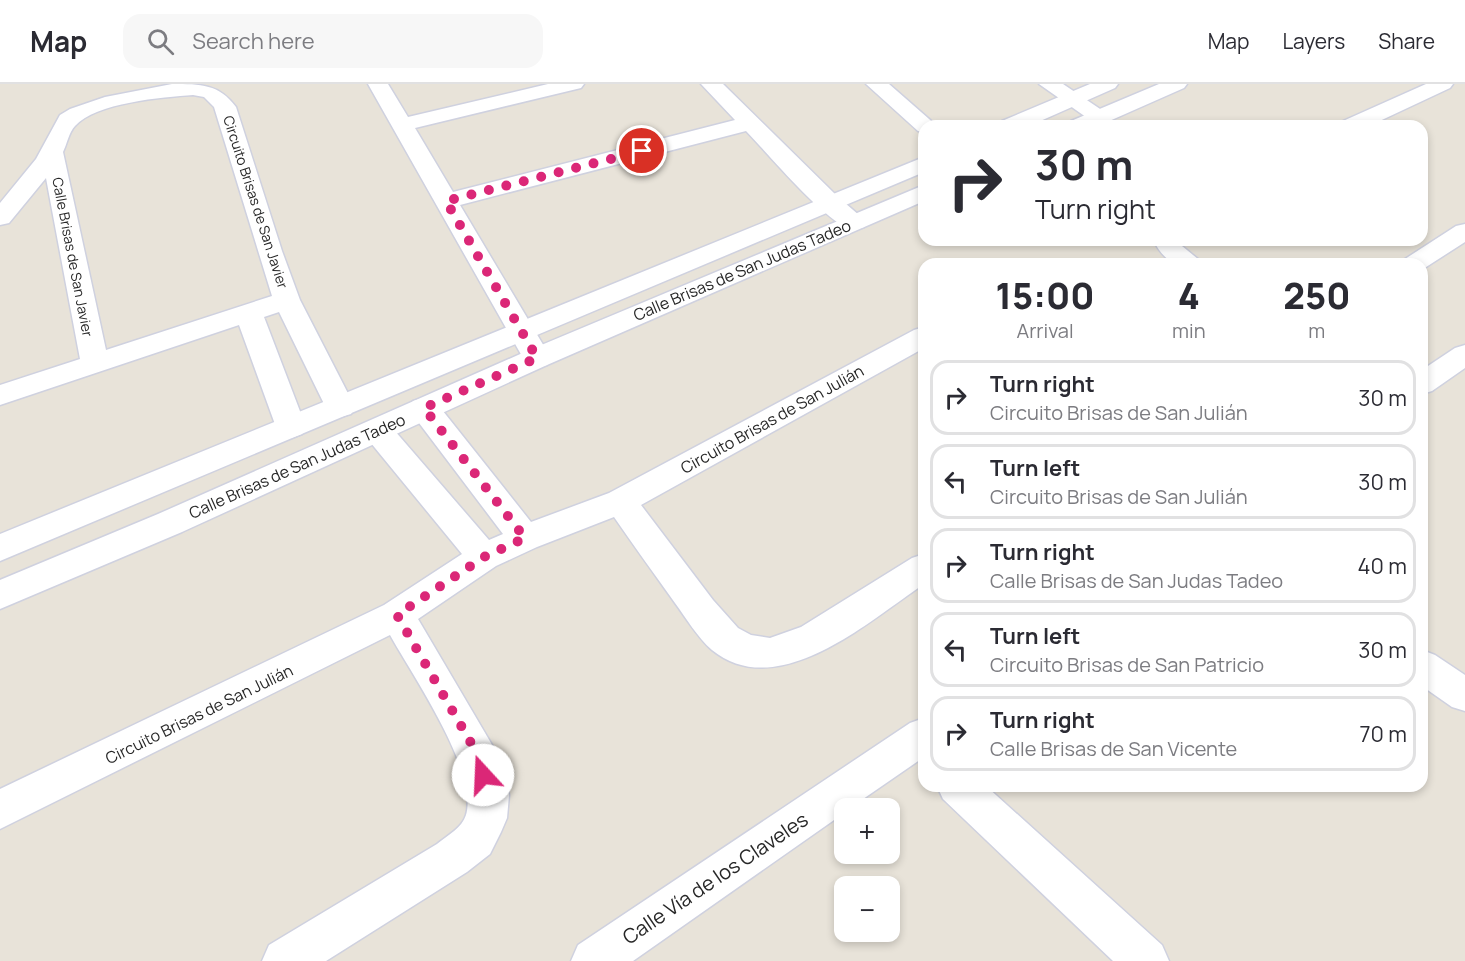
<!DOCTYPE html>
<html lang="en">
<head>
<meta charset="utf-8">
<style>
	body { margin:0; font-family:Manrope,sans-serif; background:#f7f7f7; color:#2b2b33; height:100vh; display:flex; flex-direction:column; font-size:22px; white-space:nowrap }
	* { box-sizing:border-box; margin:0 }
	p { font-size:20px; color:#7c7c81 }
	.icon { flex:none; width:33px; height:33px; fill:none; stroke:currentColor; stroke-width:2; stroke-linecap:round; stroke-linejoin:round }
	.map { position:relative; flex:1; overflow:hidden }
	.side { position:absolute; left:918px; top:174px; width:510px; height:534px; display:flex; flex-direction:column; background:#fff; border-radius:18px; box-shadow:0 3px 9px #0003 }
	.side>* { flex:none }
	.top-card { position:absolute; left:918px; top:36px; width:510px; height:126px; border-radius:18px; box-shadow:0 3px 9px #0003; background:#fff; color:#2b2b33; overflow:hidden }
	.buttons { position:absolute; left:834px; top:714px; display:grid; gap:12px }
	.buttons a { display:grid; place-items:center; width:66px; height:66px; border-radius:12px; background:#fff; box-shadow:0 3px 9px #0003; font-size:30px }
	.pin { position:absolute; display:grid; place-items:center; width:51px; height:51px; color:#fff; margin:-26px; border:3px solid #fff; border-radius:50%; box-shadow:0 2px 6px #0007 }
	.me { position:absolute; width:66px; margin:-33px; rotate:340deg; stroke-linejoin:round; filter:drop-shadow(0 0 4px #0008) }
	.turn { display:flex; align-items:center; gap:21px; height:126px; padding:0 18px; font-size:27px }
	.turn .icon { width:78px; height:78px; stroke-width:2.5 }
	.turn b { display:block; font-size:42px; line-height:51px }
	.eta { display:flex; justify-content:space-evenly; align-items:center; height:102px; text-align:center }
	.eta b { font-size:36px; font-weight:800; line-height:42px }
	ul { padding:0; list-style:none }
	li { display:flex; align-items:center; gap:18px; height:75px; margin:0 12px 9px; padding:0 6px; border:3px solid #e1e1e2; border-radius:18px }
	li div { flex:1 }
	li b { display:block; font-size:22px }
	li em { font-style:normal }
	header { display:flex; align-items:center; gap:36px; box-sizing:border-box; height:84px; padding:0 30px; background:#fff; border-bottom:2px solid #e1e1e2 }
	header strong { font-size:28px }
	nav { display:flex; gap:33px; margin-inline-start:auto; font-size:21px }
	.search { width:420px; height:54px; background:#f7f7f7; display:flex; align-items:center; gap:15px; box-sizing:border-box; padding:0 21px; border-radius:18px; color:#7c7c81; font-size:22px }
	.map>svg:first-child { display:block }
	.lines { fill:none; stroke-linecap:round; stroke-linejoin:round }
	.street-casing { stroke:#cfd1df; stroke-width:3 }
	.secondary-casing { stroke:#cfd1df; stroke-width:3 }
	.street { fill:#fff; fill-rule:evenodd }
	.secondary { fill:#fff; fill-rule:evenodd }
	.route { stroke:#db2777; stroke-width:10; stroke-dasharray:0 18 }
	.labels { text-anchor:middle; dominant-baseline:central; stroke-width:4.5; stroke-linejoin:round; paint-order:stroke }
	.far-street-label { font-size:14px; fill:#272727; stroke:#fff }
	.street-label { font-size:16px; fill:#272727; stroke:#fff }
	.near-street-label { font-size:20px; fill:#272727; stroke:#fff }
</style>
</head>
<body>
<header>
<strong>Map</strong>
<div class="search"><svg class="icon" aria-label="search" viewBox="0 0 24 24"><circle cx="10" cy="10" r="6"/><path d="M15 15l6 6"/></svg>Search here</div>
<nav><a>Map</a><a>Layers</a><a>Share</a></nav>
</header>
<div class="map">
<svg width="1465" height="877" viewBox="0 0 1465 877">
	<rect width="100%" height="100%" fill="#e8e3d9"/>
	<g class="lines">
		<g class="street-casing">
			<path id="street" d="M172,0C201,0 219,0 236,23L282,167L300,216L355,323L351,330L340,333L329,330L279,228L264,233L306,343L302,350L291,354L280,350L276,343L239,241L0,321V301L80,275L46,94L9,139L0,141V119L36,75L60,31L70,25L105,13ZM193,11L204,13L214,23L272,212L106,266L63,68C67,60 69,48 75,42C95,19 163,13 193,11Z
				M368,0H388L408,33L548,0H584L581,4L415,44L453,108L735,36L701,0H723L838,113L867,138L864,143C857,145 852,146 845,143C813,124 773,75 746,47L460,121L551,274L547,281L537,283L527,281Z
				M866,0H889L937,42H924V48L918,47Z
				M1039,0H1063L1112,33L1109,38H1093Z
				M1426,0H1453L1450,4L1369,42H1340L1343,37Z
				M1465,140V158L1423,185L1422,180H1401L1405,175L1456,142Z
				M1153,156H1179L1182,162L1204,180C1176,180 1168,183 1153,156Z
				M924,243V264L641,421L713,516L738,544L751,551L770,554L801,543L912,474L924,470V500C870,536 778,620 712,566C698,554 686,534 675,519C655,491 634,462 614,433L537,463L496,482L418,535L498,671L509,711L507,734L501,748L490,770L467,788L326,877H262L269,861L437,760C448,751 462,744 466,731C479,687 412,591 390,551L0,745V705L384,521L462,470L366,353L362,346L366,339L377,335L388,339L489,456L503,450L413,331L409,324L413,317L424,314L435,317L531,438L609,409L914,246Z
				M1465,261V284L1432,307L1422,310V286L1455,264Z
				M1422,566L1435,571L1465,591V627L1452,623L1422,602Z
				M924,634V673L850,724H844V729L633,877H571L578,861L910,639Z
				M937,702H986L1162,861L1169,877H1113L943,715Z"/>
		</g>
		<g class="secondary-casing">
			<path id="secondary" d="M1090,0H1118L1115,4L1029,42H999L1002,37Z
				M1159,0H1187L1184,4L1098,42H1068L1071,37Z
				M924,73V88L0,477V450Z
				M924,101V117L547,281L182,448L0,525V496L158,430L527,267Z"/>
		</g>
		<use href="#street" class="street"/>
		<use href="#secondary" class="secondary"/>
	</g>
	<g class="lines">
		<path class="route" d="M483,691L478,671L397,531L484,473L525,454L424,324L537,274L446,117L642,67"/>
	</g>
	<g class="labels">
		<g class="far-street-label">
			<text transform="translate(256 118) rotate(72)">Circuito Brisas de San Javier</text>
			<text transform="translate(73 173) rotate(79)">Calle Brisas de San Javier</text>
		</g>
		<g class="street-label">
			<text transform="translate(742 186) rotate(-23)">Calle Brisas de San Judas Tadeo</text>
			<text transform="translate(772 335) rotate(-29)">Circuito Brisas de San Julián</text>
			<text transform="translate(297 382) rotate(-24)">Calle Brisas de San Judas Tadeo</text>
			<text transform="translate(199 630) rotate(-26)">Circuito Brisas de San Julián</text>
		</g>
		<g class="near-street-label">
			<text transform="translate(715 794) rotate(-34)">Calle Vía de los Claveles</text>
		</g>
	</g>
</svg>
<div class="buttons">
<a>+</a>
<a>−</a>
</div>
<div class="pin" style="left:642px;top:67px;background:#d93025"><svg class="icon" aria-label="arrive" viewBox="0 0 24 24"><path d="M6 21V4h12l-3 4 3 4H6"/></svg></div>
<svg class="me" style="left:483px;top:691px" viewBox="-20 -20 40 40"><circle r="19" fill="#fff"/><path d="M0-13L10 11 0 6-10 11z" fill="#db2777"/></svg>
<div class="top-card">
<div class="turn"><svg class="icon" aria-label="right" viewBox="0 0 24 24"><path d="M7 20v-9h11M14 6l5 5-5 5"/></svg><div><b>30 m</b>Turn right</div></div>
</div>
<section class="side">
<div class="eta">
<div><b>15:00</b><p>Arrival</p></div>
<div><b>4</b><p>min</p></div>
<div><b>250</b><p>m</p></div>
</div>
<ul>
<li><svg class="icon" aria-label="right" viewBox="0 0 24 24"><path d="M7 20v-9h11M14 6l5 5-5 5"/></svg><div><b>Turn right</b><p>Circuito Brisas de San Julián</p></div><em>30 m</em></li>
<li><svg class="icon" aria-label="left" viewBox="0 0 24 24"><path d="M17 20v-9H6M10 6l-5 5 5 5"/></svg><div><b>Turn left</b><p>Circuito Brisas de San Julián</p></div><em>30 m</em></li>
<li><svg class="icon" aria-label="right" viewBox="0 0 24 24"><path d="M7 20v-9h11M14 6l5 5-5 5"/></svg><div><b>Turn right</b><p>Calle Brisas de San Judas Tadeo</p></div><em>40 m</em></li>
<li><svg class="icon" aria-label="left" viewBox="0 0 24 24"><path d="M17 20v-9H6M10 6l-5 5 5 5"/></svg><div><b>Turn left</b><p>Circuito Brisas de San Patricio</p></div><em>30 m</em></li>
<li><svg class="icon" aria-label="right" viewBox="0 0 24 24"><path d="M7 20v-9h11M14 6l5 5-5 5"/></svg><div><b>Turn right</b><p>Calle Brisas de San Vicente</p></div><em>70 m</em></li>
</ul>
</section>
</div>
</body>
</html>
